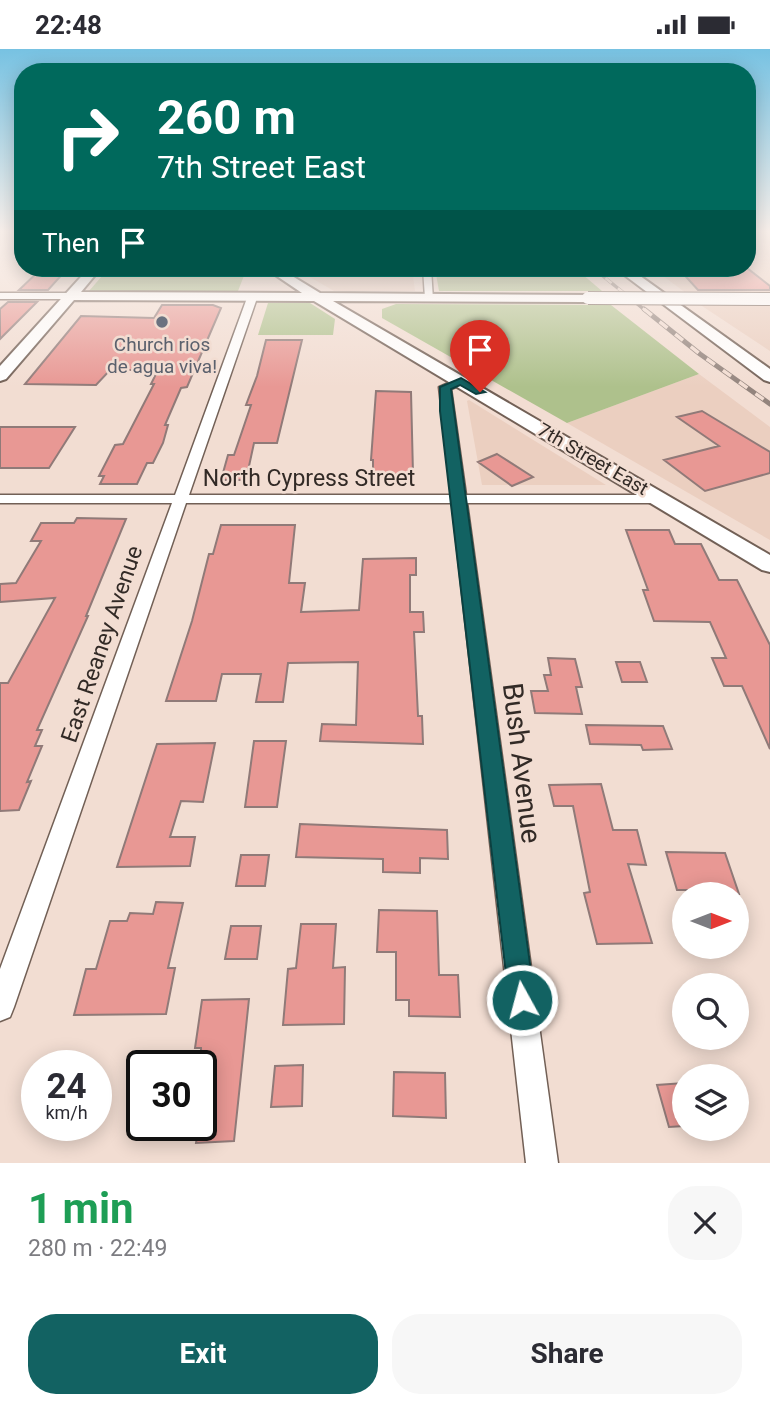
<!DOCTYPE html>
<html lang="en">
<head>
<meta charset="utf-8">
<style>
	body { margin:0; font-family:Roboto,sans-serif; background:#f7f7f7; color:#2b2b33; height:100vh; display:flex; flex-direction:column; font-size:26px; white-space:nowrap }
	* { box-sizing:border-box; margin:0 }
	p { font-size:23px; color:#7c7c81 }
	.icon { flex:none; width:38px; height:38px; fill:none; stroke:currentColor; stroke-width:2; stroke-linecap:round; stroke-linejoin:round }
	.map { position:relative; height:1114px; overflow:hidden }
	.side { display:flex; flex-direction:column; background:#fff; flex:1 }
	.side>* { flex:none }
	.top-card { position:absolute; left:14px; top:14px; width:742px; height:214px; border-radius:28px; box-shadow:0 4px 18px #0003; background:#00695c; color:#fff; overflow:hidden }
	.needle { width:46px; rotate:90deg }
	.tools { position:absolute; left:672px; top:833px; display:grid; gap:14px }
	.tools a { display:grid; place-items:center; width:77px; height:77px; border-radius:50%; background:#fff; box-shadow:0 4px 18px #0003; font-size:35px }
	.speed { position:absolute; left:21px; top:1001px; display:flex; gap:14px; font-size:35px; font-weight:700; text-align:center }
	.speed>* { display:grid; place-content:center; width:91px; height:91px; border-radius:50%; background:#fff; box-shadow:0 4px 18px #0003; line-height:1 }
	.speed small { font-size:18px; font-weight:400 }
	.speed .limit { border:4px solid #111; border-radius:10px; background:#fff; color:#111 }
	.pin { position:absolute; display:grid; place-items:center; width:60px; height:60px; color:#fff; margin:-72px -30px; border-radius:50% 50% 50% 0; rotate:-45deg; box-shadow:0 0 7px #0007 }
	.pin .icon { rotate:45deg }
	.me { position:absolute; width:77px; margin:-38px; rotate:353deg; stroke-linejoin:round; filter:drop-shadow(0 0 5px #0008) }
	.turn { display:flex; align-items:center; gap:24px; height:147px; padding:0 28px; font-size:32px }
	.turn .icon { width:91px; height:91px; stroke-width:2.5 }
	.turn b { display:block; font-size:49px; line-height:60px }
	.then { display:flex; align-items:center; height:66px; padding:0 28px; background:#0003; gap:14px; font-size:26px }
	.round { display:grid; place-items:center; flex:none; width:74px; height:74px; border-radius:28px; background:#f7f7f7 }
	.summary { display:flex; align-items:center; justify-content:space-between; height:119px; padding:0 28px }
	h1 { font-size:42px; font-weight:700; line-height:52px; color:#1e9e55 }
	.cta { display:flex; gap:14px; margin-top:auto; padding:14px 28px }
	.cta a { flex:1; height:80px; border-radius:28px; background:#126262; color:#fff; font-size:28px; font-weight:700; line-height:80px; text-align:center }
	.cta a+a { background:#f7f7f7; color:#2b2b33 }
	.status { display:flex; justify-content:space-between; align-items:center; height:49px; padding:0 35px; background:#fff; direction:ltr }
	.status svg { height:19px; fill:currentColor }
	.map>svg:first-child { display:block }
	.built { fill:#ebcfc0 }
	.green { fill:#aec18c }
	.building { fill:#e89894; stroke:#907a78; stroke-width:2 }
	.lines { fill:none; stroke-linecap:round; stroke-linejoin:round }
	.street-casing { stroke:#726056; stroke-width:3 }
	.secondary-casing { stroke:#726056; stroke-width:4 }
	.street { fill:#fff; fill-rule:evenodd }
	.secondary { fill:#fff; fill-rule:evenodd }
	.rail-far1-casing { stroke:#93847d; stroke-width:3.5 }
	.rail-casing { stroke:#93847d; stroke-width:5 }
	.rail-far1 { stroke:#f2ddd2; stroke-width:2.5; stroke-dasharray:8; stroke-linecap:butt }
	.rail { stroke:#f2ddd2; stroke-width:3.5; stroke-dasharray:10; stroke-linecap:butt }
	.secondary-bridge-casing { stroke:#726056; stroke-width:14; stroke-linecap:butt }
	.secondary-bridge { stroke:#fff; stroke-width:12 }
	.route { fill:#126262; stroke:#0c4040; stroke-width:2 }
	.worship-dot { fill:#6b7280; stroke:#f2ddd2; stroke-width:2.5 }
	.labels { text-anchor:middle; dominant-baseline:central; stroke-width:5; stroke-linejoin:round; paint-order:stroke }
	.far-worship-label { font-size:19px; fill:#5b616d; stroke:#f2ddd2 }
	.far-street-label { font-size:19px; fill:#322a26; stroke:#f2ddd2 }
	.street-label { font-size:23px; fill:#322a26; stroke:#f2ddd2 }
	.near-street-label { font-size:28px; fill:#322a26; stroke:#f2ddd2 }
</style>
</head>
<body>
<div class="status"><b>22:48</b><svg viewBox="0 0 49 12"><path d="M0 12V9h3v3zM5 12V6h3v6zM10 12V3h3v9zM15 12V0h3v12zM26 1h20v11H26zM47 4h2v5h-2z"/></svg></div>
<div class="map">
<svg width="770" height="1114" viewBox="0 0 770 1114">
	<rect width="100%" height="100%" fill="#f2ddd2"/>
	<path class="built" d="M747,182H770V244H686L652,219H747Z
		M294,219H412L415,242H334Z
		M699,255H770V302Z
		M699,325L770,378V491L567,374Z
		M469,351L606,436H482L467,352Z"/>
	<path class="green" d="M109,219H247L238,242H89Z
		M435,219H575L602,242H439Z
		M268,254H310L335,270L333,286H258Z
		M396,255L611,256L699,325L567,374L382,269V260Z"/>
	<path class="building" d="M678,219H747L770,237V241H698Z
		M41,220H67L48,241H19Z
		M8,253H37L0,290V260Z
		M162,256H213L221,259L187,338L181,339L165,376H168L163,394L153,414H147L137,435H100L104,427H99L115,396L123,395L154,335H151L158,321H110L96,336L25,335L81,267L154,269Z
		M266,291H302L277,394H254L246,431H221L228,406H234L251,356H246L257,327Z
		M376,342L411,343L413,425H373V411H371Z
		M702,362L770,403V424L705,442L664,411L719,397L677,368Z
		M0,378H75L49,419H0Z
		M497,405L533,428L512,437L478,413Z
		M77,469L126,470L86,567H88L37,681H42L35,697H42L27,733L31,732L19,761L0,762V634H8L55,549L0,553V535L16,534L41,492H31L41,474H74Z
		M221,476H295L289,534H305L301,563L359,561L363,510L416,509V526H410V563H423L424,583H414L418,667H422L423,695L320,692L322,675L356,676L358,613L288,614L283,653H256L261,625H222L216,652H166L192,572L209,505H213Z
		M626,481H669L675,495H701L719,531H737L770,596V700L742,637H724L712,609H726L710,573L654,572L643,541H648Z
		M548,609L575,610L582,638H576L582,665L535,664L531,642H548L544,626H551Z
		M616,613H640L647,633H622Z
		M586,676L663,677L672,700L643,701L641,696L590,695Z
		M254,692H286L277,758H245Z
		M215,694L203,753L181,752L170,788H195L190,817L117,818L157,695Z
		M601,735L613,781H637L646,816L628,815L652,894L597,895L584,844L590,843L573,757H554L549,736Z
		M300,775L447,781L448,810L420,809V824L383,823V810L296,808Z
		M666,803L725,804L739,845H701L700,841H677Z
		M241,806H269L265,837H236Z
		M156,853L183,854L168,919H175L166,965L74,966L86,920H96L110,872H127L130,864L153,865Z
		M379,861L437,862L439,926H458L460,968L409,967V951H396V903H377Z
		M301,875H336L333,919L345,918L344,975L283,976L288,920L296,919Z
		M231,877H261L257,910H225Z
		M249,950L234,1092L196,1094L199,1076H201V999H195L202,951Z
		M303,1016L302,1057L271,1058L275,1017Z
		M394,1023L445,1024L446,1069L393,1067Z
		M684,1034V1077L669,1078L657,1036Z"/>
	<g class="lines">
		<g class="street-casing">
			<path id="street" d="M423,219H431L433,251L425,249Z
				M0,244H70L75,247L70,250H0Z
				M252,246L257,249L189,446H451L439,338L457,330H465V334L451,340L466,446H661L668,450L661,454H467L558,1114H526L452,454H186L14,958L10,968L0,972V920L172,454H0V446H175L247,249Z"/>
		</g>
		<g class="secondary-casing">
			<path id="secondary" d="M89,219H101L81,243L302,244L265,219H279L320,244L593,246L595,249L588,253L333,252L770,506V523L762,521L314,252L74,251L6,330L0,332V317Z
				M615,219H629L770,320V333L764,331Z"/>
		</g>
		<use href="#street" class="street"/>
		<use href="#secondary" class="secondary"/>
		<g class="rail-far1-casing">
			<path id="rail-far1" d="M593,219L646,262"/>
		</g>
		<g class="rail-casing">
			<path id="rail" d="M644,260L700,305L770,355"/>
		</g>
		<use href="#rail-far1" class="rail-far1"/>
		<use href="#rail" class="rail"/>
		<g class="secondary-bridge-casing">
			<path id="secondary-bridge" d="M588,249L770,250"/>
		</g>
		<use href="#secondary-bridge" class="secondary-bridge"/>
	</g>
	<linearGradient id="sky" x2="0" y2="1"><stop stop-color="#77c2e2"/><stop offset="0.54" stop-color="#f9f0eb"/><stop offset="1" stop-color="#f9f0eb" stop-opacity="0"/></linearGradient>
	<rect width="770" height="338" fill="url(#sky)"/>
	<path class="route" d="M461,329L485,343L476,345L460,336L451,340L535,951L531,960L522,964L513,960L509,951L440,362V338Z"/>
	<circle class="worship-dot" cx="162" cy="273" r="7"/>
	<g class="labels">
		<g class="far-worship-label">
			<text x="162" y="295">Church rios<tspan x="162" dy="22">de agua viva!</tspan></text>
		</g>
		<g class="far-street-label">
			<text transform="translate(593 410) rotate(30)">7th Street East</text>
		</g>
		<g class="street-label">
			<text x="309" y="429">North Cypress Street</text>
			<text transform="translate(102 595) rotate(-71)">East Reaney Avenue</text>
		</g>
		<g class="near-street-label">
			<text transform="translate(522 714) rotate(83)">Bush Avenue</text>
		</g>
	</g>
</svg>
<div class="tools">
<a><svg class="needle" viewBox="-14 -14 28 28"><path d="M0-13l5 13h-10z" fill="#e53935"/><path d="M0 13l5-13h-10z" fill="#7c7c81"/></svg></a>
<a><svg class="icon" aria-label="search" viewBox="0 0 24 24"><circle cx="10" cy="10" r="6"/><path d="M15 15l6 6"/></svg></a>
<a><svg class="icon" aria-label="layers" viewBox="0 0 24 24"><path d="M12 4l9 5-9 5-9-5zM3 14l9 5 9-5"/></svg></a>
</div>
<div class="speed"><div>24<small>km/h</small></div><div class="limit">30</div></div>
<div class="pin" style="left:480px;top:343px;background:#d93025"><svg class="icon" aria-label="arrive" viewBox="0 0 24 24"><path d="M6 21V4h12l-3 4 3 4H6"/></svg></div>
<svg class="me" style="left:522px;top:951px" viewBox="-20 -20 40 40"><circle r="17" fill="#126262" stroke="#fff" stroke-width="3"/><path d="M0-11L8 9 0 5-8 9z" fill="#fff"/></svg>
<div class="top-card">
<div class="turn"><svg class="icon" aria-label="right" viewBox="0 0 24 24"><path d="M7 20v-9h11M14 6l5 5-5 5"/></svg><div><b>260 m</b>7th Street East</div></div>
<div class="then">Then<svg class="icon" aria-label="arrive" viewBox="0 0 24 24"><path d="M6 21V4h12l-3 4 3 4H6"/></svg></div>
</div>
</div>
<section class="side">
<div class="summary"><div><h1>1 min</h1><p>280 m · 22:49</p></div><a class="round"><svg class="icon" aria-label="close" viewBox="0 0 24 24"><path d="M6 6l12 12M18 6L6 18"/></svg></a></div>
<div class="cta"><a>Exit</a><a>Share</a></div>
</section>
</body>
</html>
